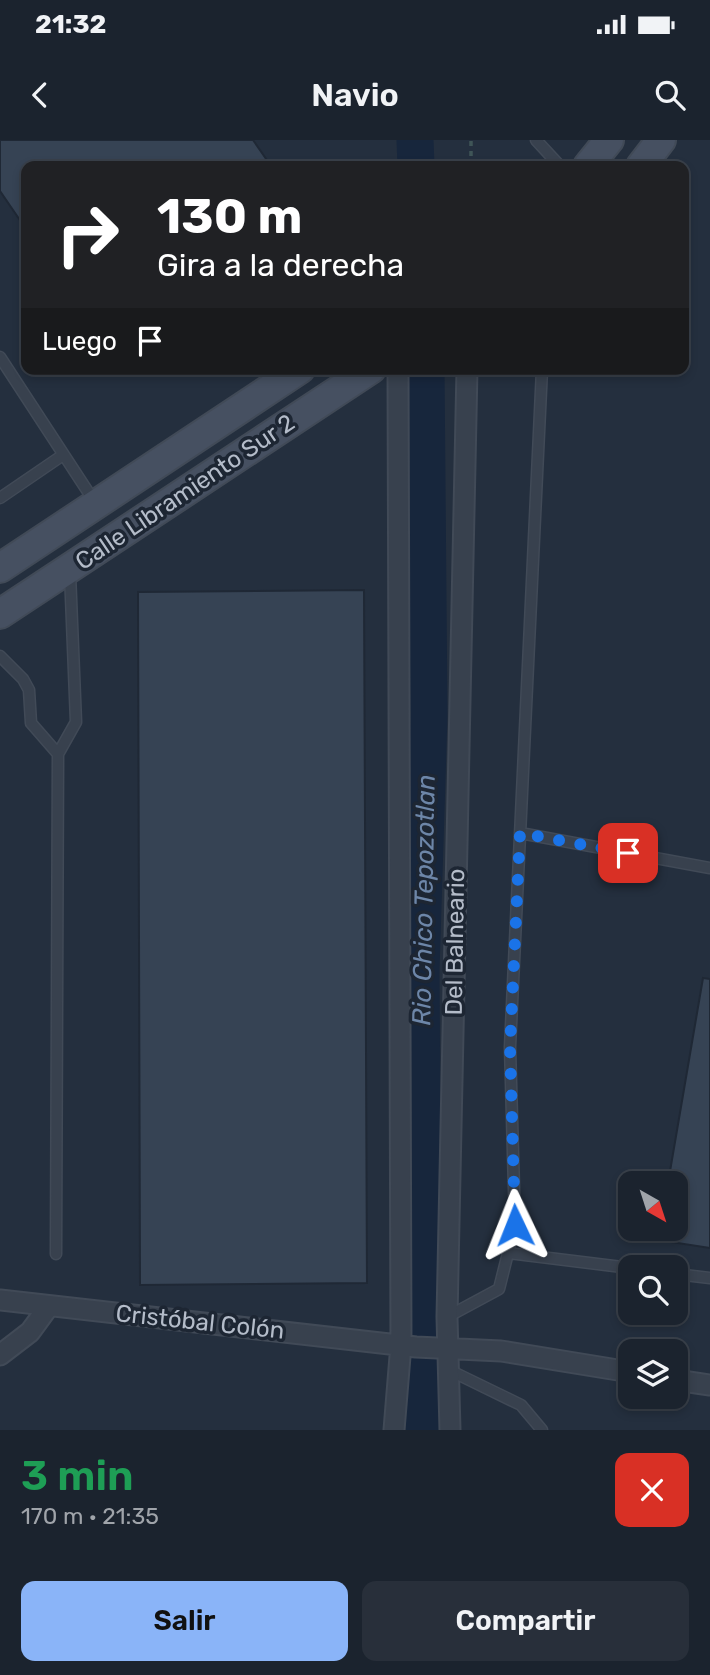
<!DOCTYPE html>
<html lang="es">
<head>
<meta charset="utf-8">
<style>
	body { margin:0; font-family:Rubik,sans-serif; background:#282f3a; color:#f1f3f6; height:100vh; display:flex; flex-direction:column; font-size:26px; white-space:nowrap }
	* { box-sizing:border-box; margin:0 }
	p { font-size:23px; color:#a0a4aa }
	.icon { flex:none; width:38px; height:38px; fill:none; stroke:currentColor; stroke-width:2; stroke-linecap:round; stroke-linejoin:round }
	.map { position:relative; height:1290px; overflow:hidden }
	.sheet { display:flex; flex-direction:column; background:#1b232e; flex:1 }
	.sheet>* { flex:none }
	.hud { position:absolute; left:21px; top:21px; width:668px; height:214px; border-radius:14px; box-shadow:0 4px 10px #0003,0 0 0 2px #39404a; background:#202124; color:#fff; overflow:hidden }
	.needle { width:46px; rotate:141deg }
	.fabs { position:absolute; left:618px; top:1031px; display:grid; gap:14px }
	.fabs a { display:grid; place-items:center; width:70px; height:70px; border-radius:14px; background:#1b232e; box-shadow:0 4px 10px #0003,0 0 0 2px #39404a; font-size:35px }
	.pin { position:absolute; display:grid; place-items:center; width:60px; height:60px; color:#fff; margin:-30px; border-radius:14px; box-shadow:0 4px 10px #0006 }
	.me { position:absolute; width:77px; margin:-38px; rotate:358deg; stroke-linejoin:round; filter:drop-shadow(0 0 5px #0008) }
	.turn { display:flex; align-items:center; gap:24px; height:147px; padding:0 21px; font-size:32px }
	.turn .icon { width:91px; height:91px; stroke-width:2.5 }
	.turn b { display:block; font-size:49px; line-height:60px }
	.then { display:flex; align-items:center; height:66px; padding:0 21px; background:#0003; gap:14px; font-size:26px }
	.round { display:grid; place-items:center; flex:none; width:74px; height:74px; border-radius:14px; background:#282f3a }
	.headline { display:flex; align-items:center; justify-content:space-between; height:119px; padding:0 21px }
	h1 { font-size:42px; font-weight:600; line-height:52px; color:#1e9e55 }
	.primary-button { display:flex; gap:14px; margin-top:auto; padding:14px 21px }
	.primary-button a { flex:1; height:80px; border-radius:14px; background:#8ab4f8; color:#111; font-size:28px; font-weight:600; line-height:80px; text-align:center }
	.primary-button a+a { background:#282f3a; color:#f1f3f6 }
	.status { display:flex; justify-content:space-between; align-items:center; height:49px; padding:0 35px; background:#1b232e; direction:ltr }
	.status svg { height:19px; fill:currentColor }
	header { display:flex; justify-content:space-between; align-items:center; height:91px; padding:0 21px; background:#1b232e; font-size:32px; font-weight:600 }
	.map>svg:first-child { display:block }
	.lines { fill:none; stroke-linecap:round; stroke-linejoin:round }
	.river { stroke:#17263c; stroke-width:37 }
	.building { fill:#364354; stroke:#1f2835; stroke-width:2 }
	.lane-casing { stroke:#414a57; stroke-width:13 }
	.street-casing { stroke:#414a57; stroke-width:23 }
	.secondary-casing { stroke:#414a57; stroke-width:32 }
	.path { stroke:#3f5557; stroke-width:3.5; stroke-dasharray:5 5; stroke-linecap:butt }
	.lane { stroke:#38414e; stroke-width:10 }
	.street { stroke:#38414e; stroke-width:19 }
	.secondary { stroke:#465061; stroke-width:28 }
	.route { stroke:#1a73e8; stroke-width:12; stroke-dasharray:0 21.6 }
	.labels { text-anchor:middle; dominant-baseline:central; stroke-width:7; stroke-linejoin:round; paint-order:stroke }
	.street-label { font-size:24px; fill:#b4bcc9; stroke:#1d2633 }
	.water-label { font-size:26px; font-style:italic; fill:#6d86a8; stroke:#1d2633 }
</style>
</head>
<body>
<div class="status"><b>21:32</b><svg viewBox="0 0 49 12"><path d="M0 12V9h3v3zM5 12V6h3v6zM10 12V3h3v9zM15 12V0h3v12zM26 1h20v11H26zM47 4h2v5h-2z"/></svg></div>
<header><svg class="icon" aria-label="back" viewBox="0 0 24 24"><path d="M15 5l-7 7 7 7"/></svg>Navio<svg class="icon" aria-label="search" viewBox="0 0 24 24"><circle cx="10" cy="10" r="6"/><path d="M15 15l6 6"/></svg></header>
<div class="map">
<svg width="710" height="1290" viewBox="0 0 710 1290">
	<rect width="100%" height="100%" fill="#242f3e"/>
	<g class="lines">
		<path class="river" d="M415,0L416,26
			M424,1290L421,830L429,575L426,229"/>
	</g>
	<path class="building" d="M0,0H253L271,26H26V89L0,51Z
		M364,450L367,1143L140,1145L138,452Z
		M703,838L710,839V1108L658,1100L660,1088H676V1043H668Z"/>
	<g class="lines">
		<g class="lane-casing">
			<path id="lane" d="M536,0L560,26
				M0,217L94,361
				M0,358L63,315
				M0,516L23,539L29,550L31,583L58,614
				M520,693L710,728
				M508,1113L630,1128
				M56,1114L58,614L76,582L70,433
				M676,1134L710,1138
				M447,1177L499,1149L515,1085L510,907L542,229
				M449,1230L521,1265L542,1290"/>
		</g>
		<g class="street-casing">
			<path id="street" d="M0,1160L416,1207L501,1211L630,1232
				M0,1215L30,1192L49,1166
				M676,1240L710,1245
				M394,1290L401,1204L398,229
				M450,1290L447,1177L467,229"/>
		</g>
		<g class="secondary-casing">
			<path id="secondary" d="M588,26L609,0
				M641,26L661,0
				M0,428L300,229
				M0,474L371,229"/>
		</g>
		<path class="path" d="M471,26V0"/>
		<use href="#lane" class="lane"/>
		<use href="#street" class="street"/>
		<use href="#secondary" class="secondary"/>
	</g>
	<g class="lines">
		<path class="route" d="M515,1085L510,907L520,693L628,713"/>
	</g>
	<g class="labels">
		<g class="street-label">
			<text transform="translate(185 352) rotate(-34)">Calle Libramiento Sur 2</text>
			<text transform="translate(455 802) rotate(-89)">Del Balneario</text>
			<text transform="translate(200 1182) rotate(6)">Cristóbal Colón</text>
		</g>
		<g class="water-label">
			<text transform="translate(424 760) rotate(-89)">Rio Chico Tepozotlan</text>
		</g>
	</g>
</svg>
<div class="fabs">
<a><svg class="needle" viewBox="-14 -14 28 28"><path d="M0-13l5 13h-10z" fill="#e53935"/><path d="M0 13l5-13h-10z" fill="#a0a4aa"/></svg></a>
<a><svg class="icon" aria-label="search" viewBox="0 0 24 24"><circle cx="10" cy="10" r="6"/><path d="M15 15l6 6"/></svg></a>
<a><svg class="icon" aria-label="layers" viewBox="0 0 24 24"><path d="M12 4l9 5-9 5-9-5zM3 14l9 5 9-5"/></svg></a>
</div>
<div class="pin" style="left:628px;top:713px;background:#d93025"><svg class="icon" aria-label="arrive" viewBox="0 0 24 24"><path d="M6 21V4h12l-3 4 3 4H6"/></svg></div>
<svg class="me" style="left:515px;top:1085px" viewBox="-20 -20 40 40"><path d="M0-17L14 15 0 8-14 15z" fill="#1a73e8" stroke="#fff" stroke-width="4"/></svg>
<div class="hud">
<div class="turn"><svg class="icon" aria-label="right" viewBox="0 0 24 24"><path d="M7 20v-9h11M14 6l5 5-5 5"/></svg><div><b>130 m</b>Gira a la derecha</div></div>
<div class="then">Luego<svg class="icon" aria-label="arrive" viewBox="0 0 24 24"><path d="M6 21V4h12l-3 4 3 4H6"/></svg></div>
</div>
</div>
<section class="sheet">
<div class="headline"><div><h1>3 min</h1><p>170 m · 21:35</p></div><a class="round" style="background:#d93025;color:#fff"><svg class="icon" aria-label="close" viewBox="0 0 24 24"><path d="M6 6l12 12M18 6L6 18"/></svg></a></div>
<div class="primary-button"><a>Salir</a><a>Compartir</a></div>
</section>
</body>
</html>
